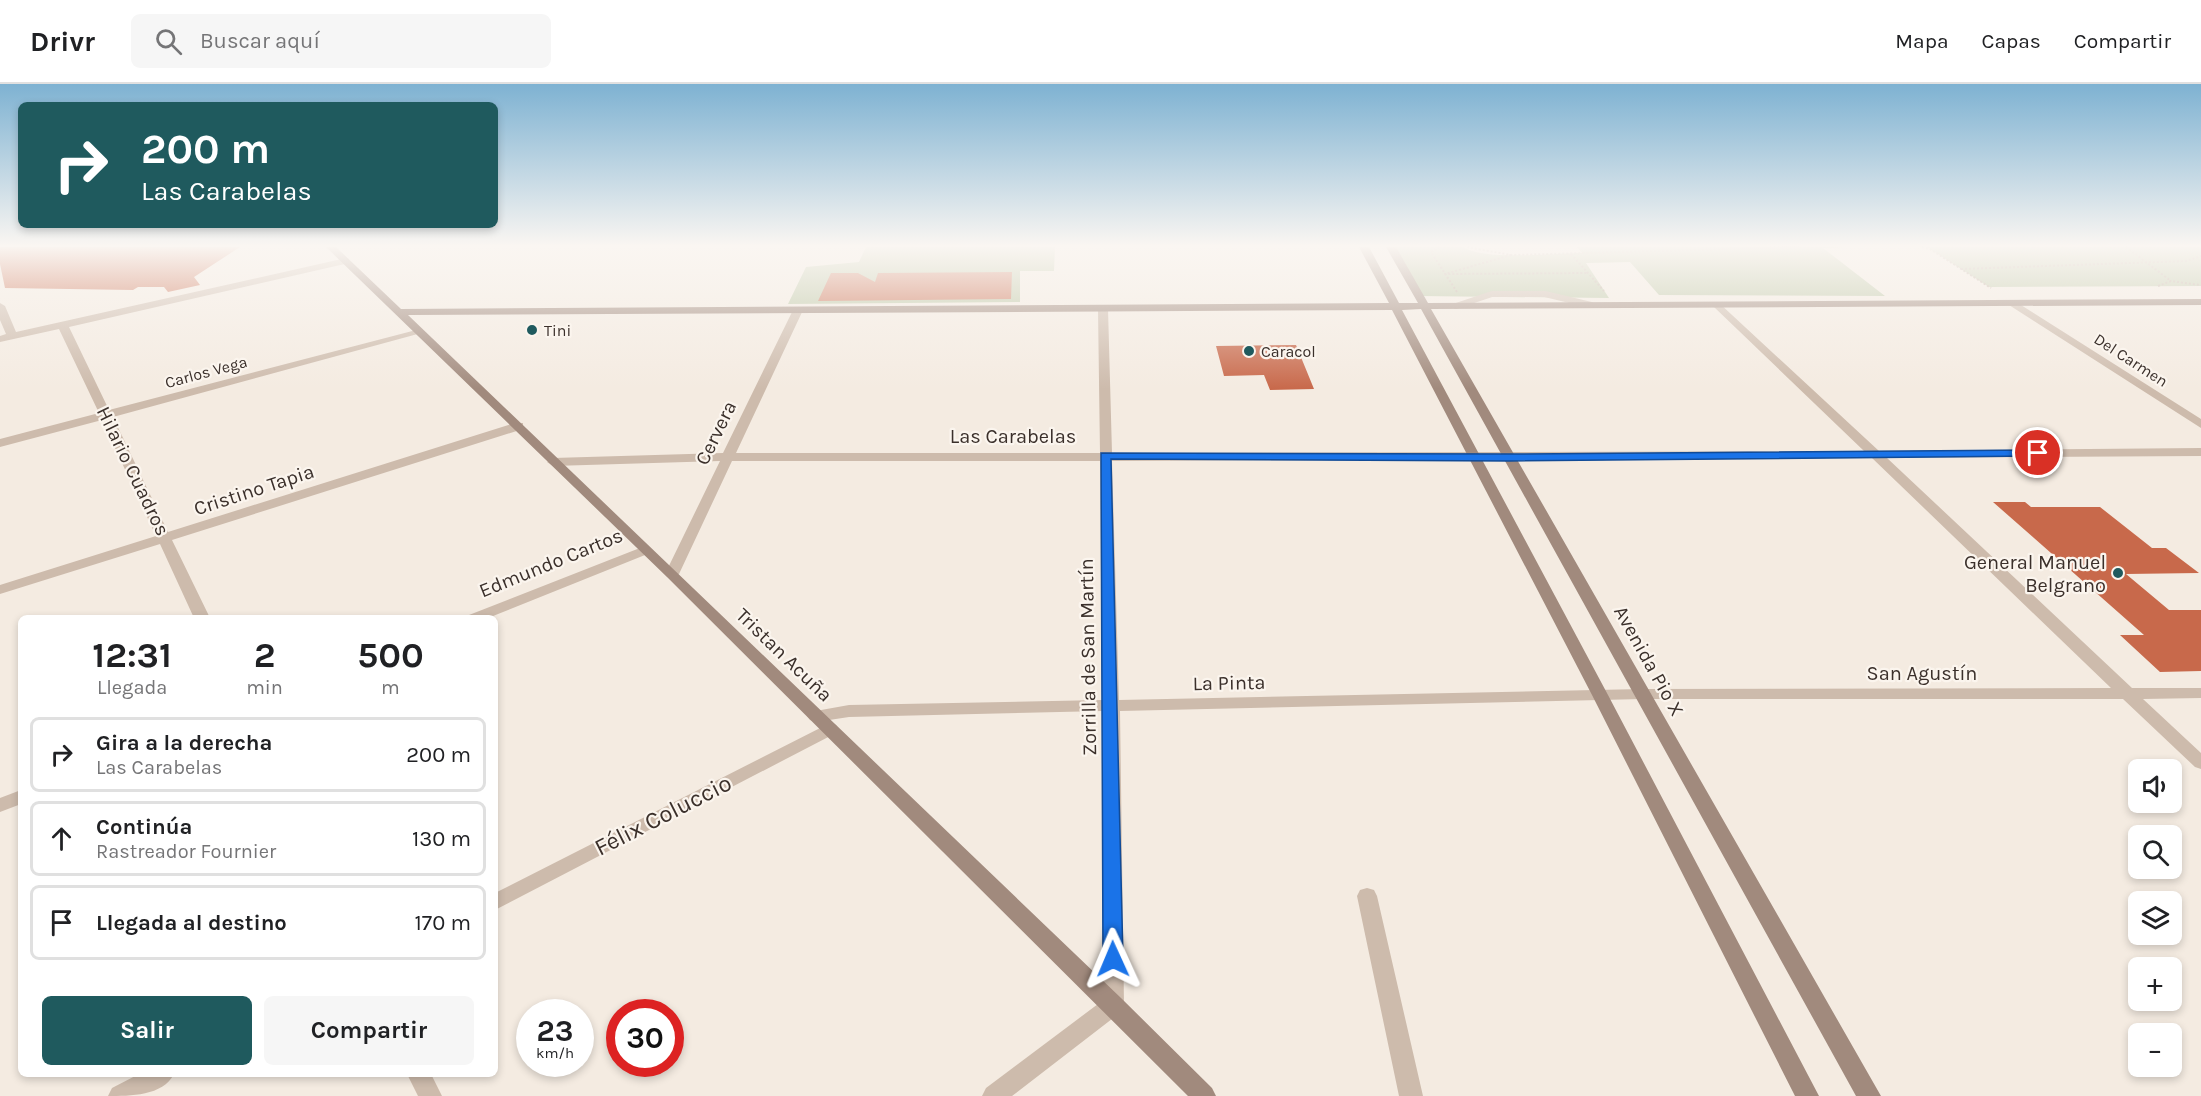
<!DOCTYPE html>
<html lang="es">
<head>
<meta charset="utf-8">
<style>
	body { margin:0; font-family:Karla,sans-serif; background:#f6f6f6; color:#202124; height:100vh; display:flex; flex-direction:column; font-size:22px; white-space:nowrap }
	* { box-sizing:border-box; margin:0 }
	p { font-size:20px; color:#757577 }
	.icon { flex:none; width:33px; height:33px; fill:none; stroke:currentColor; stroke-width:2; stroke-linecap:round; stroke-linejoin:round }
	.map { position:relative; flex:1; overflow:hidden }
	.panel { position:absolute; left:18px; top:531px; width:480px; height:462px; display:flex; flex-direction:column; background:#fff; border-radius:9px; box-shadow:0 3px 9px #0003 }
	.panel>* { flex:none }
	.banner { position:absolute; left:18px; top:18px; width:480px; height:126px; border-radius:9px; box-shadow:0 3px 9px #0003; background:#1f5a5e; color:#fff; overflow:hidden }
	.controls { position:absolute; left:2128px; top:675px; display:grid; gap:12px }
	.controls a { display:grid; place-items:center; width:54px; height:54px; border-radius:9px; background:#fff; box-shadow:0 3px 9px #0003; font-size:30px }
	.speed { position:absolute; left:516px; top:915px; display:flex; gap:12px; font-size:30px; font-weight:700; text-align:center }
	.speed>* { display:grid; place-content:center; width:78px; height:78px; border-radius:50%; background:#fff; box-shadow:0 3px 9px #0003; line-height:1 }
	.speed small { font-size:15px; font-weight:400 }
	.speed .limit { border:9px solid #d22; background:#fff; color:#111 }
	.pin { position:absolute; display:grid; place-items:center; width:51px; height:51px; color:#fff; margin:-26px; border:3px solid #fff; border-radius:50%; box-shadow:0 2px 6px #0007 }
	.me { position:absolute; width:66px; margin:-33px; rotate:359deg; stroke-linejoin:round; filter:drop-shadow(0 0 4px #0008) }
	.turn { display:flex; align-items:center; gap:21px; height:126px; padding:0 24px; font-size:27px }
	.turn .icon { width:78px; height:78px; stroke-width:2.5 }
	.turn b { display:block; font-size:42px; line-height:51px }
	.eta { display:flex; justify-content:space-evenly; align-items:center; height:102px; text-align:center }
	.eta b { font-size:36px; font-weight:700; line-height:42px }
	.cta { display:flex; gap:12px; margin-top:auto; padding:12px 24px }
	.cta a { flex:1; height:69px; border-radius:9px; background:#1f5a5e; color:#fff; font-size:24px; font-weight:700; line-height:69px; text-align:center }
	.cta a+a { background:#f6f6f6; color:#202124 }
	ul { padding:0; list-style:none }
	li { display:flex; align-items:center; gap:18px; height:75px; margin:0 12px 9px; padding:0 12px; border:3px solid #e0e0e0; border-radius:9px }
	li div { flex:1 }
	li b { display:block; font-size:22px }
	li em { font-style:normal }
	header { display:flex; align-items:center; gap:36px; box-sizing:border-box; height:84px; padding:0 30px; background:#fff; border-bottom:2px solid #e0e0e0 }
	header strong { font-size:28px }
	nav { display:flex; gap:33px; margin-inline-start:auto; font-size:21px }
	.search { width:420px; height:54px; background:#f6f6f6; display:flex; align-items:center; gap:15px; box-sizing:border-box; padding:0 21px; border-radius:9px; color:#757577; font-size:22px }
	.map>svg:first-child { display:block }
	.green { fill:#b8c4a0 }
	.building { fill:#c8694b }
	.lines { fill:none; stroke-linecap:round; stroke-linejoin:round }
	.path { stroke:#b9a596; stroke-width:2; stroke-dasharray:2 2; stroke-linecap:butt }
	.service { stroke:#cdbbac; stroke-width:6 }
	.minor { fill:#cdbbac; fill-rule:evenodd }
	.secondary { fill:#a18a7d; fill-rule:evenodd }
	.route { fill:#1a73e8; stroke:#114b97; stroke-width:1.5 }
	.poi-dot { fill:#1f5a5e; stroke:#fbf5ee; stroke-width:2 }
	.labels { text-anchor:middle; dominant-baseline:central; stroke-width:4.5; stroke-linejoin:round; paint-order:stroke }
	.far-poi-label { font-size:16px; fill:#3b302b; stroke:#fbf5ee; text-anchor:start }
	.far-street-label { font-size:16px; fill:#3b302b; stroke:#fbf5ee }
	.street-label { font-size:20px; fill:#3b302b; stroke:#fbf5ee }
	.poi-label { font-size:20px; fill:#3b302b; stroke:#fbf5ee; text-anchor:end }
	.near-street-label { font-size:24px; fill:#3b302b; stroke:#fbf5ee }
</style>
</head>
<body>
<header>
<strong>Drivr</strong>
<div class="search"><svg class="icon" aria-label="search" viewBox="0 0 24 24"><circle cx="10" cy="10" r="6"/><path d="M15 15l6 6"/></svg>Buscar aquí</div>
<nav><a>Mapa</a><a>Capas</a><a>Compartir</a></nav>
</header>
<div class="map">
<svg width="2201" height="1012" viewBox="0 0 2201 1012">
	<rect width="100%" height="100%" fill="#f4ebe1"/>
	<path class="green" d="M866,163H1055L1054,187H1020V218L788,220L806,183L859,178Z
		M1391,163H1464C1482,177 1557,169 1582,169L1577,163H1852L1823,164L1885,212L1659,211L1630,178L1586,179L1609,214L1419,212Z
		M1927,163H2201V202L1989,203Z"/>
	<path class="building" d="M0,163H240L194,193L200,201L168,208L164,203H138L133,206L5,204L0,180Z
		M1012,188L1011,215L818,217L831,189H858L875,198L878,189Z
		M1296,261L1314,305L1270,306L1264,291L1224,292L1216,262Z
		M1993,418H2025L2031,423H2100L2152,464H2166L2199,489L2126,490L2169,526H2201V587L2160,588L2120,551H2144Z"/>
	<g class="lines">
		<path class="path" d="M1440,163L1431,168L1457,208
			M1467,163L1511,171L1799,163
			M1922,163L1930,165L1991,204
			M2126,163L2171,197
			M1571,170L1604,207
			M1511,171L1445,190L1588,189
			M1961,185L2186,177L2201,172
			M2158,202L2171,197L2200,201"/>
		<path class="service" d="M1456,222L1492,210H1545L1591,221"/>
		<path class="minor" d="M346,174L349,175V179L69,243L109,326L420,245L425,248L113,333L168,448L515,339H523V345L172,456L210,534H194L160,460L0,510V501L156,452L102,336L0,363V355L99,329L59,245L0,258V252L6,250L0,236V219L5,222L16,248Z
			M2013,216L2201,335V344L2009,221L2008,219Z
			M1718,218L1879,367L2201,364V372L1887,374L2132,604H2201V614L2143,615L2201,669V685L2195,683L2123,615H1643L1120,627L1124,921L1121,928L1012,1012H982L986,1004L1102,917L1103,627L849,633L816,638L810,636L807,632L810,628L849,621L1102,616L1100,377H732L679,490L672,494L665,490L720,377L553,382L547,378L553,374L723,369L793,226L798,223L803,226L736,369H1100L1098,225L1103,222L1108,225L1112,369L1864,367L1714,223V219ZM1872,374L2111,604L1643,605L1119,616L1112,377Z
			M645,462L652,466L650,469L488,534H466L469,531Z
			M830,639L836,641L839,645L836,649L495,826V809Z
			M21,706V720L0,728V714Z
			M1367,804L1374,806L1377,812L1423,1012H1399L1357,812L1360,806Z
			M139,990H174C163,1012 130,1012 108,1012L112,1004Z
			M407,990H431L442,1012H418Z"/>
		<path class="secondary" d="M326,163H336L401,225L1389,219L1359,163H1369L1399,219H1418L1386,163H1396L1428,219L2201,215V221L1431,225L1881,1012H1856L1421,225L1402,226L1608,611L1819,1012H1795L1592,611L1392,226L408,231L1121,914L1212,1004L1216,1012H1188L667,493Z"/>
	</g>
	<linearGradient id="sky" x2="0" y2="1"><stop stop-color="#7eb2d2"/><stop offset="0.53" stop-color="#faf6f2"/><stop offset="1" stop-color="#faf6f2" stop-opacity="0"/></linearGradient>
	<rect width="2201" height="305" fill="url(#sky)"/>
	<path class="route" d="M2038,366L2042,367V372L1510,377L1111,375L1123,875L1120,881L1113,883L1106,881L1103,875L1101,369L1510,370Z"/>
	<g class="poi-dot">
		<circle cx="532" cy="246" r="6"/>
		<circle cx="1249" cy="267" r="6"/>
		<circle cx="2118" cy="489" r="6"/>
	</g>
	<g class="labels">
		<g class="far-poi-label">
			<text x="544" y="246">Tini</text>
			<text x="1261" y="267">Caracol</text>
		</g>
		<g class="far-street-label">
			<text transform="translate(2131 276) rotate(33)">Del Carmen</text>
			<text transform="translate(206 288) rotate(-15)">Carlos Vega</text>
		</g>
		<g class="street-label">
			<text transform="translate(716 349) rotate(-64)">Cervera</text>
			<text x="1013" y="352">Las Carabelas</text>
			<text transform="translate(133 387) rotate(64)">Hilario Cuadros</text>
			<text transform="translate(254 406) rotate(-18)">Cristino Tapia</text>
			<text transform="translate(551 479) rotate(-22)">Edmundo Cartos</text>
			<text transform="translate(784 571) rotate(44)">Tristan Acuña</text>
			<text transform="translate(1088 573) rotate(-91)">Zorrilla de San Martín</text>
			<text transform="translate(1649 577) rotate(61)">Avenida Pio X</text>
			<text x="1922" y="589">San Agustín</text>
			<text transform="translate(1229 599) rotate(-1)">La Pinta</text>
		</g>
		<g class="poi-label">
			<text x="2106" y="478">General Manuel<tspan x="2106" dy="23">Belgrano</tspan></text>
		</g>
		<g class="near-street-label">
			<text transform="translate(663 731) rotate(-27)">Félix Coluccio</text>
		</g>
	</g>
</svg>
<div class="controls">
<a><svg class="icon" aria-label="sound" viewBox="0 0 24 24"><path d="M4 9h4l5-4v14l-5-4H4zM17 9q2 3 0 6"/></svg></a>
<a><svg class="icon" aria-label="search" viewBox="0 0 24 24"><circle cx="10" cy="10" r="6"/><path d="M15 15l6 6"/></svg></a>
<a><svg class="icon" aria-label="layers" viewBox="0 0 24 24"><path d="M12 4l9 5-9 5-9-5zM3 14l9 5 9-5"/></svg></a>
<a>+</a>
<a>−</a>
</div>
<div class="speed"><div>23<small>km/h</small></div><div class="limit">30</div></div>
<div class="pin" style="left:2038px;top:369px;background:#d93025"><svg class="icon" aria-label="arrive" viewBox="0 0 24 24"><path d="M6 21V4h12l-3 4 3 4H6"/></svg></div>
<svg class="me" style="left:1113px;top:875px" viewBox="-20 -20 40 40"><path d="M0-17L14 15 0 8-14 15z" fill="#1a73e8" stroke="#fff" stroke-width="4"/></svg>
<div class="banner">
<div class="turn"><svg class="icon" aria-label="right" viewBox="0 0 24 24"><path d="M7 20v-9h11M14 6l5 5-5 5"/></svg><div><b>200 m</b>Las Carabelas</div></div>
</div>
<section class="panel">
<div class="eta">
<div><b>12:31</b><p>Llegada</p></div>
<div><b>2</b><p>min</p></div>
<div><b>500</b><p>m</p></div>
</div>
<ul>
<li><svg class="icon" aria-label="right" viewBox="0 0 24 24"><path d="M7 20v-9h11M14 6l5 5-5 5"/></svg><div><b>Gira a la derecha</b><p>Las Carabelas</p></div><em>200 m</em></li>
<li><svg class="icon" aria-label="ahead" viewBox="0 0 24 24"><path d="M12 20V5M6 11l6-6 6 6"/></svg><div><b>Continúa</b><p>Rastreador Fournier</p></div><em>130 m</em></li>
<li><svg class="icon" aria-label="arrive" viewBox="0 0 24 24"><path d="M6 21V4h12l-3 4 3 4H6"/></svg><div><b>Llegada al destino</b></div><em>170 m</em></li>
</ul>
<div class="cta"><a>Salir</a><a>Compartir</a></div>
</section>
</div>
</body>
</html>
